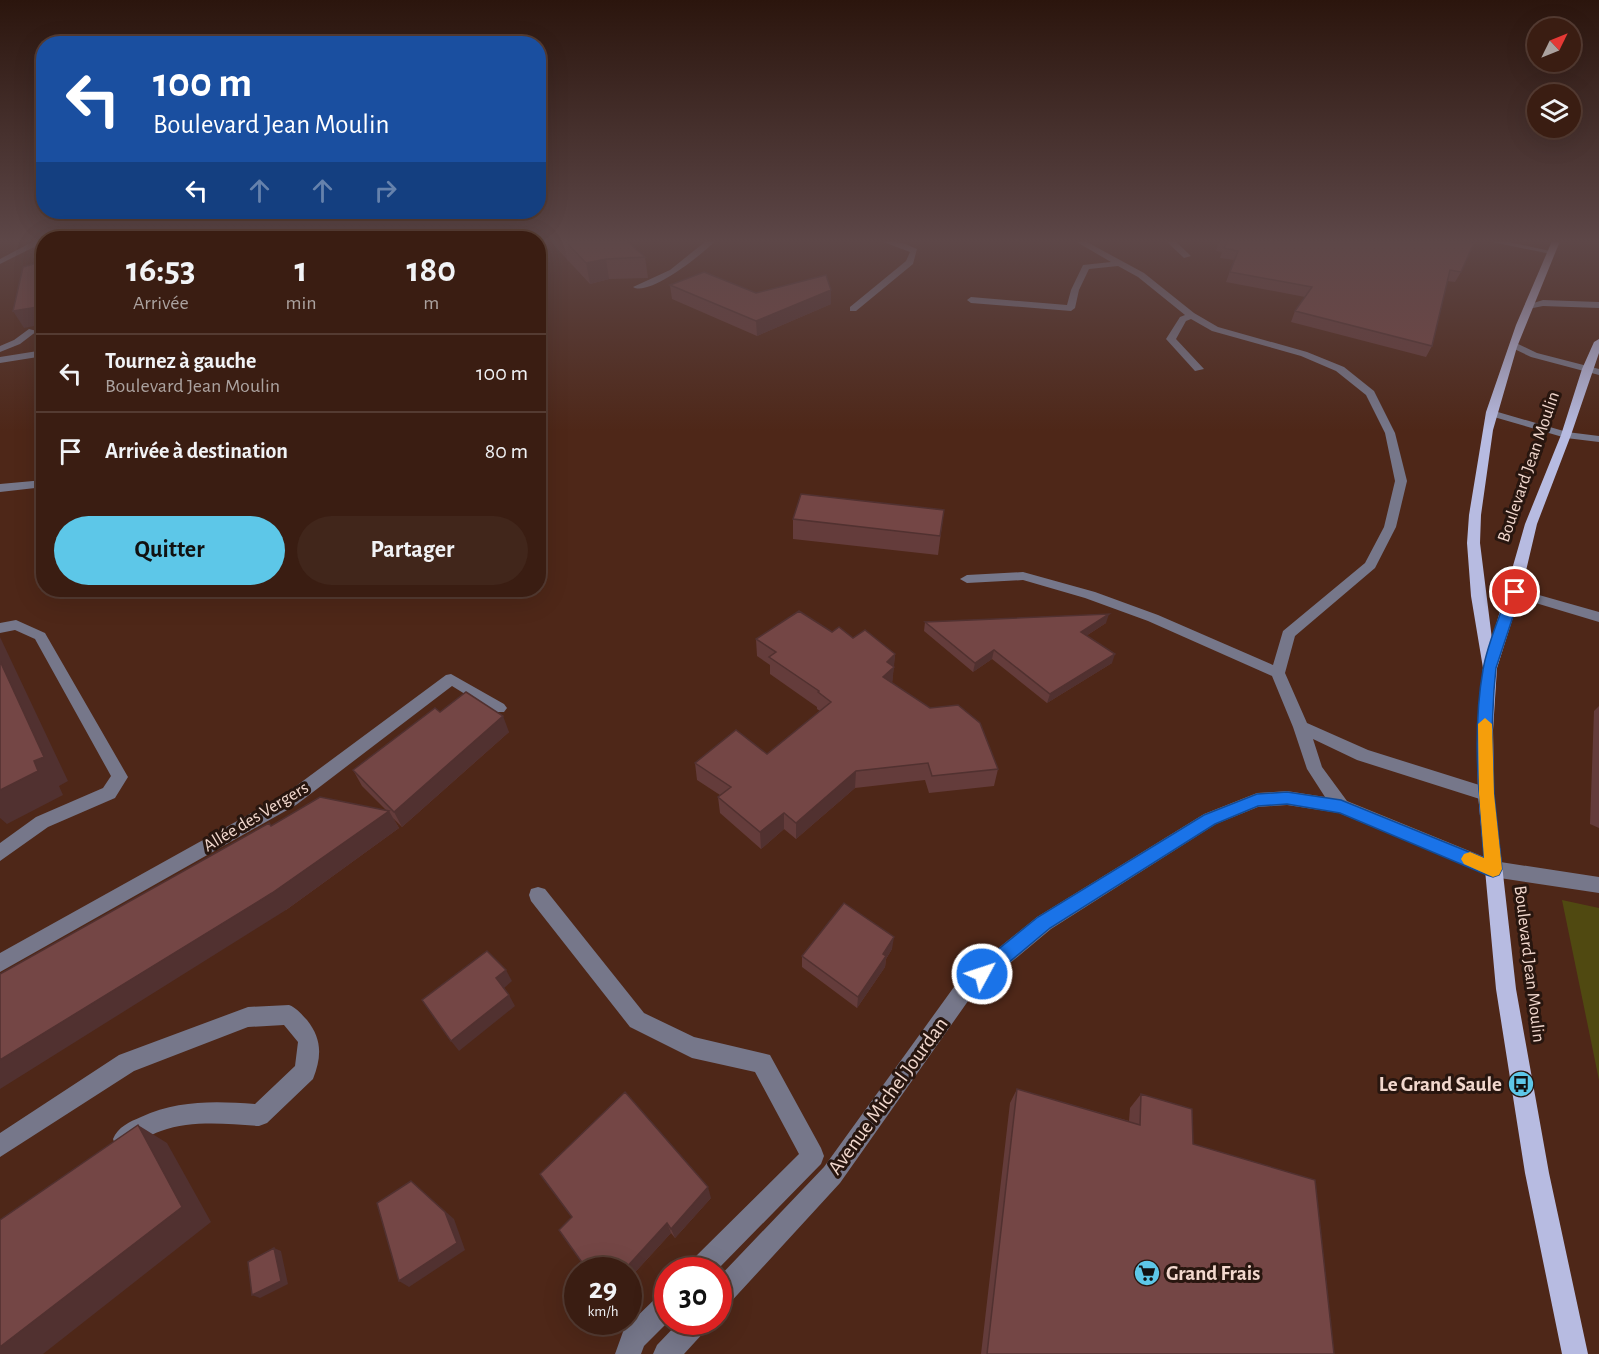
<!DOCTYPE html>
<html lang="fr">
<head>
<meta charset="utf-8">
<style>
	body { margin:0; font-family:"Alegreya Sans",sans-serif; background:#41261b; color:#f1f3f6; height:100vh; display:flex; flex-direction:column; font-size:22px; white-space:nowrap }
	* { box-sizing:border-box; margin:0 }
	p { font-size:20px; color:#aba29f }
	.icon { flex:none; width:33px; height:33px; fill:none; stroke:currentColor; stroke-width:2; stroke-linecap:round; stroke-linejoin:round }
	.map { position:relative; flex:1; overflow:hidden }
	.side { position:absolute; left:36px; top:231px; width:510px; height:366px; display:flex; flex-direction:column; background:#3a1d12; border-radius:24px; box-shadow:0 6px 24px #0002,0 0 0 2px #543b32 }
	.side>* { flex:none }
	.banner { position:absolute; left:36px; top:36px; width:510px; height:183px; border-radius:24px; box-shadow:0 6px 24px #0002,0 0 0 2px #543b32; background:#1a4fa0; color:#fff; overflow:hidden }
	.needle { width:39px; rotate:47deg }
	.tools { position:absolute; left:1527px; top:18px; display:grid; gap:12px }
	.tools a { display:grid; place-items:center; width:54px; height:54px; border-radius:50%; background:#3a1d12; box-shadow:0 6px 24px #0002,0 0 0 2px #543b32; font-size:30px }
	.speed { position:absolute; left:564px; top:1257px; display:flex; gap:12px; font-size:30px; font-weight:700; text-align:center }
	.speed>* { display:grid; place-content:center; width:78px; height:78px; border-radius:50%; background:#3a1d12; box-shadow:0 6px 24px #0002,0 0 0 2px #543b32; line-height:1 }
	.speed small { font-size:15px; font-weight:400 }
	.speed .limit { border:9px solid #d22; background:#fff; color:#111 }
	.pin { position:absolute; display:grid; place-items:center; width:51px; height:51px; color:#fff; margin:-26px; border:3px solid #fff; border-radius:50%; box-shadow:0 2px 6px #0007 }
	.me { position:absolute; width:66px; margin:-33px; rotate:50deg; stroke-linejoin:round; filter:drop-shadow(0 0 4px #0008) }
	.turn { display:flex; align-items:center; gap:21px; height:126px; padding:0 18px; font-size:27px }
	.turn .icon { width:78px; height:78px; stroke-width:2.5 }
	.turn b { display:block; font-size:42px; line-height:51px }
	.lanes { display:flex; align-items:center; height:57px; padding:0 18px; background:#0003; justify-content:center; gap:30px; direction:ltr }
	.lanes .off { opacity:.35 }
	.eta { display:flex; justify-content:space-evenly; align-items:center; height:102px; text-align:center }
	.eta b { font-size:36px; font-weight:600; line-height:42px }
	.cta { display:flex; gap:12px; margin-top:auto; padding:12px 18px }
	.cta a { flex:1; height:69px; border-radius:36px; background:#5dc7e8; color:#111; font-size:24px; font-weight:600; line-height:69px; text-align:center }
	.cta a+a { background:#41261b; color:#f1f3f6 }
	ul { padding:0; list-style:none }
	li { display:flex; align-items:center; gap:18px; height:78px; padding:0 18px; border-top:2px solid #543b32 }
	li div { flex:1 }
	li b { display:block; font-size:22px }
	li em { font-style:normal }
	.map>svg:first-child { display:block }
	.green { fill:#504911 }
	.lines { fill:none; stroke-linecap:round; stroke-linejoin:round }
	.minor { fill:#76778a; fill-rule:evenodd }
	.major { fill:#b7bbe1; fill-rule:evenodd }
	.wall { fill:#643c3b }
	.shaded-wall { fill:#513130 }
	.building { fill:#744645; stroke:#513130; stroke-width:1.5 }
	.route { fill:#1a73e8; stroke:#114b97; stroke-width:1.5 }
	.slow { fill:#f59e0b }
	.labels { text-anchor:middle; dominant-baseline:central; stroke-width:6; stroke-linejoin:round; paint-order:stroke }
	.street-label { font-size:18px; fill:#f2d8ce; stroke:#28160f }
	.near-poi-label { font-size:21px; font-weight:bold; fill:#f2d8ce; stroke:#28160f; text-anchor:end }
	.near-street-label { font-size:21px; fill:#f2d8ce; stroke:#28160f }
</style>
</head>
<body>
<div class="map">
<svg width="1599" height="1354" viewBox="0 0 1599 1354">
	<rect width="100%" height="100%" fill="#4e2718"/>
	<path class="green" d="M1562,900L1599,908V1080Z"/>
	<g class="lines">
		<path class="minor" d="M34,241L44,242L0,264V259Z
			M706,241H715C703,254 649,297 633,287L670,270Z
			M881,241L903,243L917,249L913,264L856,311H850V307L906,261L910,252Z
			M1075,241H1085L1144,273L1194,313L1218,327L1307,352L1344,367L1374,391L1395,433L1407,481L1396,527L1375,568L1295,636L1285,673L1307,723L1368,750L1492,789L1494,794L1492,799L1486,801L1357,760L1313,739L1322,767L1347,801L1494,861L1599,877V893L1493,877L1339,813L1287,805L1258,807L1216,824L1051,929L973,994L840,1183L727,1306L718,1309V1278L824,1167L959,980L1037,917L1204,814L1257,793L1287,791L1325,797L1307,769L1293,727L1272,676L1148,621L1085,598L1023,580L967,583L960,579L967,575L1023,572L1095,592L1158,615L1273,665L1283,631L1365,563L1384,527L1395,481L1385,433L1366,395L1336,371L1301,356L1212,331L1191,319L1186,321L1176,339L1204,369L1195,371L1166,339L1180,317L1185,315L1138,277L1118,266L1089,269L1079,290L1075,308L1071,311L971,303L967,300L971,297L1067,305L1071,290L1083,265L1111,262Z
			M1166,241H1175L1191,256L1184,258Z
			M1487,241H1504L1555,252L1551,254Z
			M1543,300L1599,302V308L1543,306L1528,309L1524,306Z
			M29,329L37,331L20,344L0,352V346L14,340Z
			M1510,343H1516L1537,353L1599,369V375L1531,357L1510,347Z
			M44,350V356L0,363V357Z
			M1491,410L1567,432L1599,436V442L1566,438L1487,415L1486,413Z
			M44,480V487L0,492V484Z
			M1514,588L1599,612V622L1509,595L1507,592L1509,589Z
			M16,620L45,633L128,777L115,798L48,827L0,861V843L36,817L103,788L111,776L35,639L15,630L0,633V623Z
			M451,674L504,704L507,708L504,712H494L452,686L296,805L0,972V953L284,795L446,675Z
			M538,887L545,889L644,1013L694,1037L770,1055L821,1148L824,1156L821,1164L717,1270H688L691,1261L799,1154L755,1072L692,1058L630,1027L531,901L529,895L531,889Z
			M289,1005C297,1008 301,1014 307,1020C322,1039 322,1056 313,1079L267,1123L259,1126C227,1124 192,1120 161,1131C148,1135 137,1145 124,1150L116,1147L113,1139C118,1127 129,1122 141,1117C178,1100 215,1101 255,1104L295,1066L298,1042L284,1025L248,1027L134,1071L0,1157V1133L119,1055L248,1007Z
			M668,1292V1322L644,1346L641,1354H615L624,1329L659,1295Z
			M679,1322H709L705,1331L684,1354H653L657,1345Z"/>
		<path class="major" d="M1552,241H1560L1517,347L1493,430L1481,515L1480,543L1492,639L1525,524L1561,435L1582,369L1594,342L1599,339V353L1571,435L1537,524L1521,592L1497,668L1493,730L1494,794L1516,989L1549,1173L1588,1354H1562L1525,1173L1496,989L1478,794L1477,730L1483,668L1471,596L1467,543L1469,515L1486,412L1516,325Z"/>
	</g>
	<path class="wall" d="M550,241H627L645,257L648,278L609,279L590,284Z
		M1219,241H1465L1461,272L1455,282L1447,281L1432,346L1426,357L1291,322L1295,311L1305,297L1226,282L1234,260L1220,258L1222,252L1216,251Z
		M670,285L756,293L831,304L757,336L672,299Z
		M44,375V385L39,378Z
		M944,510L938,555L793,539V519Z
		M925,622L1106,623L1086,636L1112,663L1047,703L992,659L973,672L924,631Z
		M832,632L853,638L895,654L892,683L998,769L994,786L929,793L925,780L855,788L796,839L784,829L761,849L720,813L718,797L720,795L697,780L695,763L767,754L820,711L817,709V707L770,674V665L757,656L756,639Z
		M1599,706V828L1590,824L1594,711Z
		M440,712L509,732L402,827L393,818L399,828L286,910L271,826L386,810L362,786L353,770Z
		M892,949L886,959L885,967L857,1008L802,967V956Z
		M1017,1089L1129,1121L1130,1108L1141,1094L1193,1144L1334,1354H981L1010,1103Z
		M711,1198L675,1238L671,1233L628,1280V1270L600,1269L598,1270H589L559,1230Z"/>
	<path class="shaded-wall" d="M606,259L609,279L590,284L586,263Z
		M831,290V304L757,336L756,321Z
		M44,306V324L24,328L13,311Z
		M1109,614L1106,623L1078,641L1081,632Z
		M0,637L68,781L59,786L63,795L7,824L0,818V790L34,761L0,661Z
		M994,650L992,659L973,672L975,663Z
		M895,654L894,667L892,685L883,677L887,662Z
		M1115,654L1112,663L1047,703L1050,694Z
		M503,716L509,732L402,827L394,812Z
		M856,771L855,788L796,839V823Z
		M389,811L399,828L286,910L0,1089V1060Z
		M784,813V829L761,849L760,832Z
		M894,937L892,949L886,959L885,967L857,1008L858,997Z
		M506,970L512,981L502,990L496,978Z
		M509,995L515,1006L459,1051L451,1041Z
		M138,1125L167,1143L211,1222L43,1354H0V1347Z
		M411,1181L454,1219L465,1250L409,1287L399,1281Z
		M708,1187L711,1198L675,1238L671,1229Z
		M667,1223L671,1233L628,1280V1270H624Z
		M274,1248L281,1251L288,1284L260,1298L252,1295Z
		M593,1260L600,1269L598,1270H589L586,1268Z"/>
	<path class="building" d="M565,241H627L645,257L606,259L586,263Z
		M1221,241H1465L1474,243L1461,272L1450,270L1432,346L1295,311L1312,287L1230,272L1238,251L1224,248L1227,242Z
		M44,246V306L13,311L23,267L41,262Z
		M704,272L756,293L826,275L831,290L756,321L670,285Z
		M801,494L944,510L940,536L793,519Z
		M799,611L832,632L839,627L853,638L865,630L895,654L887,662L894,667L883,677L930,708L958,705L980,723L998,769L932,776L928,763L856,771L796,823L784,813L760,832L718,797L731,787L695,763L736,730L767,754L831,702L818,692L819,691L769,657L776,652L756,639Z
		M1109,614L1081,632L1115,654L1050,694L994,650L975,663L925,622Z
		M0,661L44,757L34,761L38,771L0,790Z
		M466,692L503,716L394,812L353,770L435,708L440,712Z
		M320,797L389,811L272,893L0,1060V974L269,823L271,826Z
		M844,903L894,937L883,954L886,956L858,997L802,956Z
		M487,951L506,970L496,978L509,995L451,1041L422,1000Z
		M1017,1089L1140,1125L1141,1094L1192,1109L1193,1144L1315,1180L1334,1354H987Z
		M625,1092L708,1187L671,1229L667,1223L624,1270H601L593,1260L586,1268L559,1230L572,1217L540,1174Z
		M138,1125L182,1207L0,1347V1220Z
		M411,1181L445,1212L457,1243L399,1281L377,1203Z
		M274,1248L281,1281L252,1295L248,1262Z"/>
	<linearGradient id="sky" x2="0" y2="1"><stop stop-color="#2b150d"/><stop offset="0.56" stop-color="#5d4748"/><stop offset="1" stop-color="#5d4748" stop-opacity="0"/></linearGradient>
	<rect width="1599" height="431" fill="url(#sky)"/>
	<path class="route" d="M1515,588L1521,592L1496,668L1494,690L1492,730L1494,794L1502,869L1499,875L1493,877L1487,875L1340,813L1287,804L1258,806L1215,824L1050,928L988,980L982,983L975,980L973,974L975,968L1038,917L1204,815L1257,794L1287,792L1341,800L1484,858C1479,796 1472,732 1483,670C1487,644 1500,617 1508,592Z"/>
	<path class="slow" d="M1485,718L1492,724L1494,794L1502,869L1499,875L1493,877L1464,864L1461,859L1464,854L1470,852L1484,858L1479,794L1478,724Z"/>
	<defs>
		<g id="bus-disc" transform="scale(1.35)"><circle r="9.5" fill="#5dc7e8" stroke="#28160f"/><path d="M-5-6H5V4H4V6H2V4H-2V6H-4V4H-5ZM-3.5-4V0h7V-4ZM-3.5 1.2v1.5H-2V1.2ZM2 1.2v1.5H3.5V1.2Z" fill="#111"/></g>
		<g id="supermarket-disc" transform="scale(1.35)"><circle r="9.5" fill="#5dc7e8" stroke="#28160f"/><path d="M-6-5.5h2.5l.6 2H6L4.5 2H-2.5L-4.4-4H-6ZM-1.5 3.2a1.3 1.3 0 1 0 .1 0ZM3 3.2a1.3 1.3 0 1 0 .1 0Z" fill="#111"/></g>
	</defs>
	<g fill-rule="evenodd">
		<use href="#bus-disc" x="1521" y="1084"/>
		<use href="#supermarket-disc" x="1147" y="1273"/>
	</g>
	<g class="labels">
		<g class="street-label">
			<text transform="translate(1529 467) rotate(-71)">Boulevard Jean Moulin</text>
			<text transform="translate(256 817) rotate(-31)">Allée des Vergers</text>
			<text transform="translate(1529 964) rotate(83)">Boulevard Jean Moulin</text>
		</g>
		<g class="near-poi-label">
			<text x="1502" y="1084">Le Grand Saule</text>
			<text x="1166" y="1273" text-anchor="start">Grand Frais</text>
		</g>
		<g class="near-street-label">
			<text transform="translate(888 1096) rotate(-54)">Avenue Michel Jourdan</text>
		</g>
	</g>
</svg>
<div class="tools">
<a><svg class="needle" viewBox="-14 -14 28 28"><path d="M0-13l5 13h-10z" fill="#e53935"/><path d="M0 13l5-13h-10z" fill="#aba29f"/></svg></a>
<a><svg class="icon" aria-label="layers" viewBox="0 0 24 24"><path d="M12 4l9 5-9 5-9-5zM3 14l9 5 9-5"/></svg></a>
</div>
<div class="speed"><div>29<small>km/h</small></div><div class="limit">30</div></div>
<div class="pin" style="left:1515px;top:592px;background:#d93025"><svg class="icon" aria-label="arrive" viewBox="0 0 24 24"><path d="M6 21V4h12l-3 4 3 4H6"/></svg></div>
<svg class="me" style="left:982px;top:974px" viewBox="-20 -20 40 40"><circle r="17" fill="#1a73e8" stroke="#fff" stroke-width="3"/><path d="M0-11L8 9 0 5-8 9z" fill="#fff"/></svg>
<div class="banner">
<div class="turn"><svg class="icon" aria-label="left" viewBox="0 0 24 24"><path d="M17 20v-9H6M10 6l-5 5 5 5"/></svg><div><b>100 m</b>Boulevard Jean Moulin</div></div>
<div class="lanes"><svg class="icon" aria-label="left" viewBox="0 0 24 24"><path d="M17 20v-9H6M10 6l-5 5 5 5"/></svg><svg class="icon off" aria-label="ahead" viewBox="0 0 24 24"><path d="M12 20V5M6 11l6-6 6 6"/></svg><svg class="icon off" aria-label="ahead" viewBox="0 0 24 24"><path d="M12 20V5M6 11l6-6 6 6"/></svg><svg class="icon off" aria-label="right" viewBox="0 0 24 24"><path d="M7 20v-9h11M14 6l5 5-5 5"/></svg></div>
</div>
<section class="side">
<div class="eta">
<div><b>16:53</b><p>Arrivée</p></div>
<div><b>1</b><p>min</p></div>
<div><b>180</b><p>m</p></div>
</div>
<ul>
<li><svg class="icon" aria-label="left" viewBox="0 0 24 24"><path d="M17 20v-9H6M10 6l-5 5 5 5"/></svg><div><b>Tournez à gauche</b><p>Boulevard Jean Moulin</p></div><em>100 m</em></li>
<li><svg class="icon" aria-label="arrive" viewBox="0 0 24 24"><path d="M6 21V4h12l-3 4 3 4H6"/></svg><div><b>Arrivée à destination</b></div><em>80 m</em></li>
</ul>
<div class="cta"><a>Quitter</a><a>Partager</a></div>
</section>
</div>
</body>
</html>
